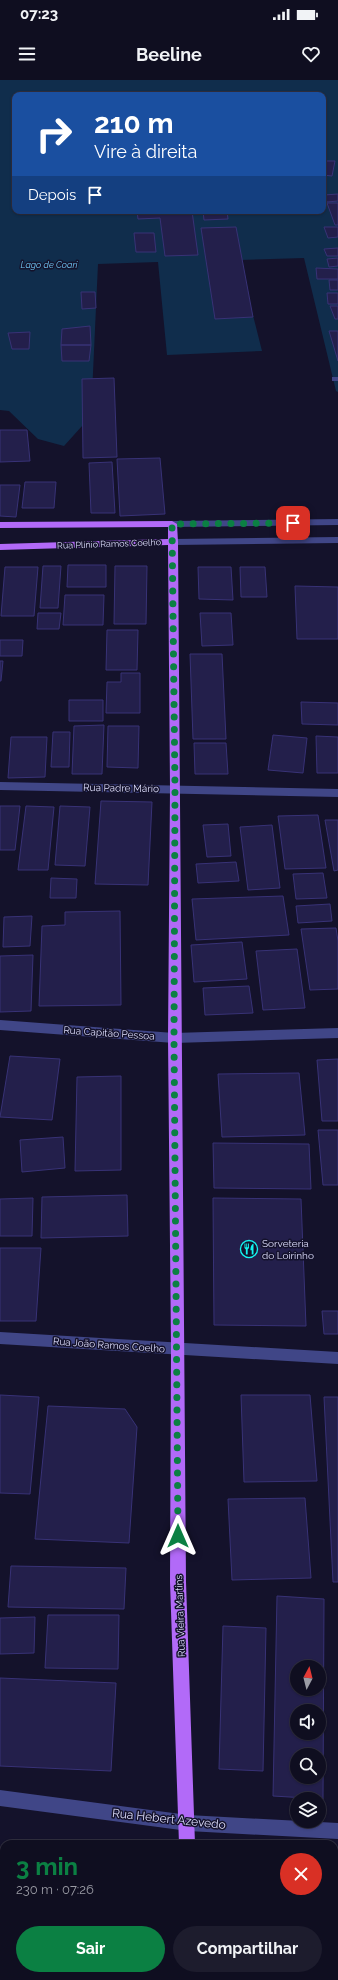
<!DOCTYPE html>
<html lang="pt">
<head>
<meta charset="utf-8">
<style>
	body { margin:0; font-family:Raleway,sans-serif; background:#1d1c2d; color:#f1f3f6; height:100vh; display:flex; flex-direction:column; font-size:15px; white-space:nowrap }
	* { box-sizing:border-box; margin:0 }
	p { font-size:13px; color:#9b9ca5 }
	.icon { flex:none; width:22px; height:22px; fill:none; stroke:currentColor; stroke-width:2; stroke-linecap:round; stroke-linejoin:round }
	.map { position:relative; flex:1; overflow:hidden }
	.drawer { position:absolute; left:0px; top:1760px; width:338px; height:140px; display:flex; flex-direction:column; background:#0f0e20; border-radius:12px 12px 0 0; box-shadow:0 1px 3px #0004,0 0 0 1px #2f2e3e }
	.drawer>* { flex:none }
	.top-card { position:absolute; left:12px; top:12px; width:314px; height:122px; border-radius:8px; box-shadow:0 1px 3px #0004,0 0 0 1px #2f2e3e; background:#1a4fa0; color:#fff; overflow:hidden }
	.needle { width:26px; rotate:7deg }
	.buttons { position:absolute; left:290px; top:1580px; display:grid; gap:8px }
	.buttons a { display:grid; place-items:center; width:36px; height:36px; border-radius:50%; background:#0f0e20; box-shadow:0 1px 3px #0004,0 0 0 1px #2f2e3e; font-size:20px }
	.pin { position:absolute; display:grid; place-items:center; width:34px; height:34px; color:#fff; margin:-17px; border-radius:8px; box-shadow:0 2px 6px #0006 }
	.me { position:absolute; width:44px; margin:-22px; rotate:0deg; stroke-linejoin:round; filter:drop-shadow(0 0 3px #0008) }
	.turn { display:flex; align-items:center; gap:14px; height:84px; padding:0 16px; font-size:18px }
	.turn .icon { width:52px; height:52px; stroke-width:2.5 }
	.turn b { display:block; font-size:28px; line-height:34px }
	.then { display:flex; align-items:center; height:38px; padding:0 16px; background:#0003; gap:8px; font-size:15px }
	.round { display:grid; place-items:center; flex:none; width:42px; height:42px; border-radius:21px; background:#1d1c2d }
	.head { display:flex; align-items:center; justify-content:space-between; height:68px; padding:0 16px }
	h1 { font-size:24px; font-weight:700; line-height:30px; color:#0b8043 }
	.cta { display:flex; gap:8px; margin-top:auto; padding:8px 16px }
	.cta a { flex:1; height:46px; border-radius:24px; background:#0b8043; color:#fff; font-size:16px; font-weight:700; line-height:46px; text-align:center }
	.cta a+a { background:#1d1c2d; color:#f1f3f6 }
	.status { display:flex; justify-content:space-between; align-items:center; height:28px; padding:0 20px; background:#0f0e20; direction:ltr }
	.status svg { height:11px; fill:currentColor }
	header { display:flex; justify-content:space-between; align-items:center; height:52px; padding:0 16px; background:#0f0e20; font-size:18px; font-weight:700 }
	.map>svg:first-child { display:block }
	.water { fill:#102d4c; fill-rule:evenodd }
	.building { fill:#231f4b; stroke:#383276; fill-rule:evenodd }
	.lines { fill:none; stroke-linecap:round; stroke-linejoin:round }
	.minor { fill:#404687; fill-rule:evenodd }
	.major { fill:#b26af8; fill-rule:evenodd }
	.route { stroke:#0b8043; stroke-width:7; stroke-dasharray:0 12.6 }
	.labels { text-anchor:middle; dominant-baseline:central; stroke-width:3; stroke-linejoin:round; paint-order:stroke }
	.far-water-label { font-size:9px; font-style:italic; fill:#71caf9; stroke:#14122b }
	.far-street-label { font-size:9px; fill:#dedefd; stroke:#14122b }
	.street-label { font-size:10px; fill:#dedefd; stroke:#14122b }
	.poi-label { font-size:10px; fill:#dedefd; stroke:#14122b; text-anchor:start }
	.near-street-label { font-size:12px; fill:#dedefd; stroke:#14122b }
</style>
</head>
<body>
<div class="status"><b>07:23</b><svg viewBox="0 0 49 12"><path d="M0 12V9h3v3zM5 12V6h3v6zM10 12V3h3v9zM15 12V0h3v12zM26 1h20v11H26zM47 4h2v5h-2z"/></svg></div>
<header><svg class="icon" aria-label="menu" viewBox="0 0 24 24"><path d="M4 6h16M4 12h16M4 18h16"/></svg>Beeline<svg class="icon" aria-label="heart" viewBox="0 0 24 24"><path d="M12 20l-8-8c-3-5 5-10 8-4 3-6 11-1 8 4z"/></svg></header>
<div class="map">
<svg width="338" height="1900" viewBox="0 0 338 1900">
	<rect width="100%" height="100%" fill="#14122b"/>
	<path class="water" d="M0,0H338V312L336,311L304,178L239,180L262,271L167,275L158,182L98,184L91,336L64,366L38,359L9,331L0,330ZM15,15H323V131H15Z"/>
	<path class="building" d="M323,81H335L332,96L323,95Z
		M338,114V121L327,122L324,115Z
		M327,123H338V145H335Z
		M137,131H192L198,175L165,176L160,138L138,139Z
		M203,131H227L228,139L204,140Z
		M236,147L253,237L215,239L201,148Z
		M324,147H338V157L328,158Z
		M134,153H154L156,172H136Z
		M338,168V176H327L324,169Z
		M338,178V186L329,187L327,179Z
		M316,188L338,189V199H317Z
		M329,200H338V210H330Z
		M81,212H95L96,228L82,229Z
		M327,213H338V224H328Z
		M330,226H338V239H335Z
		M90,246L91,265H61L62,249Z
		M329,251H338V281Z
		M30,252L29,269H12L8,253Z
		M61,265H91L89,281H62Z
		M114,298L117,377L83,378L82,299Z
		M0,350H27L30,381L0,382Z
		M160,378L165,434L120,436L117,379Z
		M112,382L115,433H91L89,383Z
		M25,402H56L54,428H22Z
		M0,405H20L16,437L0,436Z
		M68,485H106V507H67Z
		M43,486H61L58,528H40Z
		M115,486H147L146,544H114Z
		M5,487H38L34,536H1Z
		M198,487H231L233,520L199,519Z
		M240,487H265L267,517H241Z
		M295,506L338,507V559H297Z
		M65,515H104L103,545H63Z
		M38,533H61L59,549H37Z
		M200,533H231L233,565L202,566Z
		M107,550H138L137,590H106Z
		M0,560H23L22,576H0Z
		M190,574H222L226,659H193Z
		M0,581H3L1,601H0Z
		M121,593H140V633H106L107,602H121Z
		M69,620H103V641H69Z
		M301,622L338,623V645L302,644Z
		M104,645L102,694H72L74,646Z
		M108,646H139L138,688L107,687Z
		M53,652H70L69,687H51Z
		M273,655L307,658L303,693L268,690Z
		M316,656L338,657V693H317Z
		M11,657H47L45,697L8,698Z
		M194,663H226L228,694H195Z
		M101,721L152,722L148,805L95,804Z
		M0,726H20L15,770H0Z
		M26,726L54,727L48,790H18Z
		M60,726L90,727L85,786L55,785Z
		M318,735L326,788L285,789L278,736Z
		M325,740H338V790L334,791Z
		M228,744L231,776L207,777L203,745Z
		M272,745L280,808L248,810L240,747Z
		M236,782L239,801L198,803L196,784Z
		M323,793L327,818L296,819L293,794Z
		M51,798L77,799L76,818H50Z
		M283,816L289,855L196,860L192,819Z
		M330,824L332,841L298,843L296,826Z
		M120,831L121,925L39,926L42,846L65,845V832Z
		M32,836L30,866L3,867L4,837Z
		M336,848L338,861V909L310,910L301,849Z
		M242,862L247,899L194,902L191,865Z
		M297,869L305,928L263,930L256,871Z
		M33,875L31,931L0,932V876Z
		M249,906L253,933L205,935L203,908Z
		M10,976L60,979L52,1040L0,1037Z
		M338,979V1041H322L317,980Z
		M299,993L305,1055L222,1057L218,994Z
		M121,996V1090L75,1091L77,997Z
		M318,1050H338V1105H323Z
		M63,1057L65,1088L22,1092L20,1060Z
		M213,1063L309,1064L311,1109L214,1108Z
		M127,1115L128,1156L41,1158L42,1117Z
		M33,1118L32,1156H0V1119Z
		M213,1118L301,1119L306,1246L214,1245Z
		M0,1168H41L36,1241H0Z
		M322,1231H338V1254H324Z
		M0,1315L39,1317L30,1414L0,1413Z
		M241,1315H310L317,1401L244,1402Z
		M324,1317H338V1502H333Z
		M48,1326L125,1329L137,1347L129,1463L35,1459Z
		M305,1418L311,1498L232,1500L228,1419Z
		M11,1486L126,1488L124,1529L8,1527Z
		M277,1516L324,1519L323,1719L273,1716ZM297,1587H319V1609H297ZM297,1631H319V1653H297ZM297,1675H319V1697H297Z
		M48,1535H119L118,1589L45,1588Z
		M35,1537L34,1573L0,1574V1538Z
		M223,1546L266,1548L263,1691L219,1689Z
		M0,1598L116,1603L111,1691L0,1686Z
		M0,1769L4,1770V1841H0Z
		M334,1775L338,1776V1820H334Z
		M334,1829H338V1900H306V1896H334Z
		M0,1852H4V1896H71V1900H0Z
		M217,1896H237V1900H216Z
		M241,1896H284V1900H241Z"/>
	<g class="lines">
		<path class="minor" d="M332,297H338V301H332Z
			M338,439V445L172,447L167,444L172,441Z
			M338,457V463L173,465L168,462L173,459Z
			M0,702L338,709V717L0,710Z
			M0,940L174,953L338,948V958L174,963L0,950Z
			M0,1252L338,1272V1284L0,1264Z
			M0,1710L188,1735L338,1743V1759L188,1751L0,1726Z"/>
		<path class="major" d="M172,441L177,444L178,462L186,1502L195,1764H179L170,1502L171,1269L168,958L170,709L168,465L0,470V464L168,459V447L0,448V442Z
			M177,1896H195V1900H177Z"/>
	</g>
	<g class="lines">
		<path class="route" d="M178,1456L174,958L175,709L172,444L293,443"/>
	</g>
	<defs>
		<g id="restaurant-ring" transform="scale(0.9)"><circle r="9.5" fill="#14122b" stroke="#13f4f0" stroke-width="1.5"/><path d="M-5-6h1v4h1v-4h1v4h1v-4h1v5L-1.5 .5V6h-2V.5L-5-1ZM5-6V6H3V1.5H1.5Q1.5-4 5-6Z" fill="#13f4f0"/></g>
	</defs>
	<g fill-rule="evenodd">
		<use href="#restaurant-ring" x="249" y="1169"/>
	</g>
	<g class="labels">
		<g class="far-water-label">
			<text x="49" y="185">Lago de Coari</text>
		</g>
		<g class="far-street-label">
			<text transform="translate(109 464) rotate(-2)">Rua Plínio Ramos Coelho</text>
		</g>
		<g class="street-label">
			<text transform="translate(121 708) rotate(1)">Rua Padre Mário</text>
			<text transform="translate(109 953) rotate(4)">Rua Capitão Pessoa</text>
			<text transform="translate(109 1265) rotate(4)">Rua João Ramos Coelho</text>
			<text transform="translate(180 1536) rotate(-92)">Rua Vieira Martins</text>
		</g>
		<g class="poi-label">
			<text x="262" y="1163">Sorveteria<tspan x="262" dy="12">do Loirinho</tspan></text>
		</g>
		<g class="near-street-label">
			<text transform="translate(169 1739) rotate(6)">Rua Hebert Azevedo</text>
		</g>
	</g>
</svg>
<div class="buttons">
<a><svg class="needle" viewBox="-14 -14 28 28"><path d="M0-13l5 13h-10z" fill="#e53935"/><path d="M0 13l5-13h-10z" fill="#9b9ca5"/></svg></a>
<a><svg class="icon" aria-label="sound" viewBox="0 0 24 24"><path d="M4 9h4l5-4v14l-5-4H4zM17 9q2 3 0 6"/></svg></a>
<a><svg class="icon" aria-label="search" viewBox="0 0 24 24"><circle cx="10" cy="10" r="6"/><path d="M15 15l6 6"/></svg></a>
<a><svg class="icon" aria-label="layers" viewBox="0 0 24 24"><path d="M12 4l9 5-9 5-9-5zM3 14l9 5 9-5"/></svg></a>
</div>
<div class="pin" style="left:293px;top:443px;background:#d93025"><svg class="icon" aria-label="arrive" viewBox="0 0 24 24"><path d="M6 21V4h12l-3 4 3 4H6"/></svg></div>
<svg class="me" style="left:178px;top:1456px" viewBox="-20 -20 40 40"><path d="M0-17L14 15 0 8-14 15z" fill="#0b8043" stroke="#fff" stroke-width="4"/></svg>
<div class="top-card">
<div class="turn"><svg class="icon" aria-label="right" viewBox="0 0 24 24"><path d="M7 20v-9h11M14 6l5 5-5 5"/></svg><div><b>210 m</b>Vire à direita</div></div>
<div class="then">Depois<svg class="icon" aria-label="arrive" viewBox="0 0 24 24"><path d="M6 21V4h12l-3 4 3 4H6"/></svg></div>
</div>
<section class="drawer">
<div class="head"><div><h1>3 min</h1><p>230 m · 07:26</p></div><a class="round" style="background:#d93025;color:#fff"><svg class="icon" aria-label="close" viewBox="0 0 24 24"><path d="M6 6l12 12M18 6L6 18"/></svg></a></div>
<div class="cta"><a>Sair</a><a>Compartilhar</a></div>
</section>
</div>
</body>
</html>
